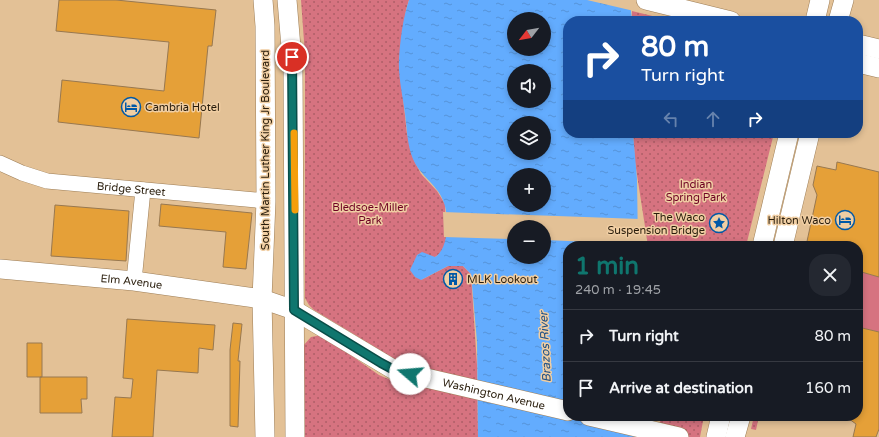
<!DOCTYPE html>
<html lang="en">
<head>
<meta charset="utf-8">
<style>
	body { margin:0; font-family:"Varela Round",sans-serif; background:#242831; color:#f1f3f6; height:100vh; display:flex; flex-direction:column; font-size:15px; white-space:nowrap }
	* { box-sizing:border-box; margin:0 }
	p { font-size:13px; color:#9ea1a6 }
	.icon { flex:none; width:22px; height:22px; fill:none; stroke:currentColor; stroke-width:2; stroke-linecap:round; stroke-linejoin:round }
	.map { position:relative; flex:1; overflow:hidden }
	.panel { position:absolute; left:563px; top:241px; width:300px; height:180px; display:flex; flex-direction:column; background:#171b24; border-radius:16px; box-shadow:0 2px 6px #0003 }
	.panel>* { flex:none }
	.top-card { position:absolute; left:563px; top:16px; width:300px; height:122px; border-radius:16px; box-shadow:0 2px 6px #0003; background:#1a4fa0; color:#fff; overflow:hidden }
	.needle { width:26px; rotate:239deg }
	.buttons { position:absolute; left:507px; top:12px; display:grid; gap:8px }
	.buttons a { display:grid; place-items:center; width:44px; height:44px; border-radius:50%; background:#171b24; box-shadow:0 2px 6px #0003; font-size:20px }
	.pin { position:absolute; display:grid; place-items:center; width:34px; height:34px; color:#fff; margin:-17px; border:2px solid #fff; border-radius:50%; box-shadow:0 1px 4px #0007 }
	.me { position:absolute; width:44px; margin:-22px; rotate:288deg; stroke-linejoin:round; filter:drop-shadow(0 0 3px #0008) }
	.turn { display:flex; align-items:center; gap:14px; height:84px; padding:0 12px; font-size:18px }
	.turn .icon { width:52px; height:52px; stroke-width:2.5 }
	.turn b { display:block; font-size:28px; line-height:34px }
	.lanes { display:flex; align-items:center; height:38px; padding:0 12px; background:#0003; justify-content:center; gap:20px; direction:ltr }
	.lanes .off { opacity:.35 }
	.round { display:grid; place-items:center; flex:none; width:42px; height:42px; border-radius:16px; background:#242831 }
	.headline { display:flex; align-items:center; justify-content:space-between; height:68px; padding:0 12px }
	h1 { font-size:24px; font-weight:700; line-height:30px; color:#0f766e }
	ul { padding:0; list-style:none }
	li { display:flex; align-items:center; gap:12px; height:52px; padding:0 12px; border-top:1px solid #363941 }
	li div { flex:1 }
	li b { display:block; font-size:15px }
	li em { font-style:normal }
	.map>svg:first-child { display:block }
	.grass { fill:url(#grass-dots) }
	.garden { fill:#d67380 }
	.water { fill:url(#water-ripples); fill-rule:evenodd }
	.pier { fill:#e3c196 }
	.building { fill:#e5a038; stroke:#987850 }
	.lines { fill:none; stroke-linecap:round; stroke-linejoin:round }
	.minor-casing { stroke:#9d7d55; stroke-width:16 }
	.major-casing { stroke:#9d7d55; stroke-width:20 }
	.minor { stroke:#fff; stroke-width:15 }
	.major { stroke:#fff; stroke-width:19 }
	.route-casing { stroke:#0a4d48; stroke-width:10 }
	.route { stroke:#0f766e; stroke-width:7 }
	.slow { stroke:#f59e0b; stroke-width:7 }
	.labels { text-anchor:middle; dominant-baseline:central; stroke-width:3; stroke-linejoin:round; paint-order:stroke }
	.poi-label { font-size:11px; fill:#281c0b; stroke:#f0cea3; text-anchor:start }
	.street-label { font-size:11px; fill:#281c0b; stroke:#f0cea3 }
	.park-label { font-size:11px; fill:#6d0023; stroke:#f0cea3 }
	.water-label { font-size:12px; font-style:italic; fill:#205186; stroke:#f0cea3 }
</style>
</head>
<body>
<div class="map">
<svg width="879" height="437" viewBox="0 0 879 437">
	<defs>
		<pattern id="grass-dots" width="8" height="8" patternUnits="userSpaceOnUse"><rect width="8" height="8" fill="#d67380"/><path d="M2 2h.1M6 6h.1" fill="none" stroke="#ae5e67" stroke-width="1.8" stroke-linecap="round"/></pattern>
		<pattern id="water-ripples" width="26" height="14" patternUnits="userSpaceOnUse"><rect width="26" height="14" fill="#63acfe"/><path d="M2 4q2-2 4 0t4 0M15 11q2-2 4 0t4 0" fill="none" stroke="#5693d8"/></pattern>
	</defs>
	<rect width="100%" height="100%" fill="#e3c196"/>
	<path class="grass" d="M301,0H409L406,10L399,61L407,134L413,158L421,174L437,191L445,204L446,244L441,253L435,257L421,280L448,266H463L471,274L477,365L478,437H302L303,346L311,337L322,335L379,375L393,381L398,361L314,310L309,305L305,298V55Z
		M632,11L673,21H632Z
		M633,133H774L746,246H648L635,162Z
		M660,416H704L700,437H660Z
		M754,416H759L756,430L751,429Z"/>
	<path class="garden" d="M858,271L879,277V332L858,327Z"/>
	<path class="water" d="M409,0H630L632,21H568V133H633L637,179L638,246H568V416H654L651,437H478L477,342L471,274L463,266H448L421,280L415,277L410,270L417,255L422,252L435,257C449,249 449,217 444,203C439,186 420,176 413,159C407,145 407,129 405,114C403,97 398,77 399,60C400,40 403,18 409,0ZM514,19H544V49H514ZM514,71H544V101H514ZM514,123H544V153H514ZM514,175H544V205H514ZM514,227H544V257H514Z"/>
	<path class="pier" d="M587,0H632L634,11Z
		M443,212L640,219V244L544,240V227H514V239L444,237Z"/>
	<path class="building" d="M59,0H116L216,10L212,46H208L199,138L58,122L62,80L164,91L169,42L56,31Z
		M837,162L879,172V277L858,271V246H806L817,195L813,185L817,166L836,170Z
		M161,204L252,213L246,269L223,267L226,232L159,226Z
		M55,205L129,211L126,261L51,256Z
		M445 279a8 8 0 1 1 16 0a8 8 0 1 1-16 0Z
		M127,319L215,325L213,350L199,348L198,373L157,370L153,437H112L115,397L131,398L133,379L123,378Z
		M233,323L242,324L238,361H240L238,427L230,426V350Z
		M858,327L879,332V429L876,437H853L856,424L845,416H858Z
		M27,343H42V377H27Z
		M40,377H87V399H81L82,413H40Z"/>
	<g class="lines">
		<g class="minor-casing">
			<g id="minor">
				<path id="s1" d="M0,163L22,173L47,181L266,201"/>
				<path d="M134,281L143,190"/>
			</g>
		</g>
		<g class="major-casing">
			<g id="major">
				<path d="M263,0L265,26L266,201L262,299L265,437"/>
				<path d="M287,0L293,71L295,437"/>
				<path d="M646,0L731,21"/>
				<path d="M815,21L820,0"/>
				<path d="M838,21L844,0"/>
				<path d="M858,44L879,49"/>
				<path d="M858,63L879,68"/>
				<path d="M762,246L789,133"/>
				<path d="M783,246L810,133"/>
				<path id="s2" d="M0,269L134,281L262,299L294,310L396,371L568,411"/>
				<path d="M589,416L679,437"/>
				<path d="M716,437L721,416"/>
				<path d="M735,437L741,416"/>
			</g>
		</g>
		<use href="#minor" class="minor"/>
		<use href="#major" class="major"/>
	</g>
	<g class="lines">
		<g class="route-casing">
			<path id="route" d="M292,57L294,310L381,363L396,371L410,374"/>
		</g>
		<use href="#route" class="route"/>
		<path class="slow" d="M294,133L295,210"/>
	</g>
	<defs>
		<g id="hotel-ring" transform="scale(1)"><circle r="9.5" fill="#f0cea3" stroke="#0059a7" stroke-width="1.5"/><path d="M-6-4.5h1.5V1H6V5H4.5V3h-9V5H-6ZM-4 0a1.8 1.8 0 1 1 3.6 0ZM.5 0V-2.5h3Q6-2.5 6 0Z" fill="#0059a7"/></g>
		<g id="sight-ring" transform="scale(1)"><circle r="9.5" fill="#f0cea3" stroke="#0059a7" stroke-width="1.5"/><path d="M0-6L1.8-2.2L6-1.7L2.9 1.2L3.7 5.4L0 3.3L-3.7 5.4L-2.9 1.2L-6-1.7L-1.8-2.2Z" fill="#0059a7"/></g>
		<g id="building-ring" transform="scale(1)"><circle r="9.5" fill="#f0cea3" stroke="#0059a7" stroke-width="1.5"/><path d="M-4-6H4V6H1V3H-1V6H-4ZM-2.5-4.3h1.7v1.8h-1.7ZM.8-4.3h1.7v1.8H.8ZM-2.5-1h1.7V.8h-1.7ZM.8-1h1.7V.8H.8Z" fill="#0059a7"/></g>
	</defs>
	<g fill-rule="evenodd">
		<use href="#hotel-ring" x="131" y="107"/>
		<use href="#hotel-ring" x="845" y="220"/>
		<use href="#sight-ring" x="719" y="223"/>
		<use href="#building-ring" x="453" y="279"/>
	</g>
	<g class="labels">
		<g class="poi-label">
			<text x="145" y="107">Cambria Hotel</text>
			<text x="705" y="217" text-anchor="end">The Waco<tspan x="705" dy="13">Suspension Bridge</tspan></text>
			<text x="831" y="220" text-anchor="end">Hilton Waco</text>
			<text x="467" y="279">MLK Lookout</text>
		</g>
		<g class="street-label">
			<text transform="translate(265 150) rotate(-90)">South Martin Luther King Jr Boulevard</text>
			<text stroke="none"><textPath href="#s1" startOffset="135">Bridge Street</textPath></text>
			<text stroke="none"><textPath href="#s2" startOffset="132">Elm Avenue</textPath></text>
			<text stroke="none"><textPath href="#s2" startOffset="517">Washington Avenue</textPath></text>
		</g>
		<g class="park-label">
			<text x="696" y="184">Indian<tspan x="696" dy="13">Spring Park</tspan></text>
			<text x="370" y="207">Bledsoe-Miller<tspan x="370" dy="13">Park</tspan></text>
		</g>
		<g class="water-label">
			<text transform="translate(545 347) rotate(-93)">Brazos River</text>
		</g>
	</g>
</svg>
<div class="buttons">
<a><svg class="needle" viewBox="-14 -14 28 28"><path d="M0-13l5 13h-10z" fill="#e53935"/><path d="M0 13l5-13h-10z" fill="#9ea1a6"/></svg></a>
<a><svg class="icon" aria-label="sound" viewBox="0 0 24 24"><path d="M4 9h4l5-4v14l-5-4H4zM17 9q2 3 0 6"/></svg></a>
<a><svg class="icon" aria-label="layers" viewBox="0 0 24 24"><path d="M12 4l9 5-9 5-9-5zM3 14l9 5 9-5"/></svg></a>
<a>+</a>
<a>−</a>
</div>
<div class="pin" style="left:292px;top:57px;background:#d93025"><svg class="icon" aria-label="arrive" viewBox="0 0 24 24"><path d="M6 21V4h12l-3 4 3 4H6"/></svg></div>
<svg class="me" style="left:410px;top:374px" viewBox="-20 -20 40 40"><circle r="19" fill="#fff"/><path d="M0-13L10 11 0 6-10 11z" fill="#0f766e"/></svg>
<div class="top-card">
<div class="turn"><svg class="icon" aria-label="right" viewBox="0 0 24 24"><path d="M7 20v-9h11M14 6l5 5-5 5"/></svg><div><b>80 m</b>Turn right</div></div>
<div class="lanes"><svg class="icon off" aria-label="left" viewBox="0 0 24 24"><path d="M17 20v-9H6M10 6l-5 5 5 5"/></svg><svg class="icon off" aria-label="ahead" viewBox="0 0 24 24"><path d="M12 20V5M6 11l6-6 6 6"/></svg><svg class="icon" aria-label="right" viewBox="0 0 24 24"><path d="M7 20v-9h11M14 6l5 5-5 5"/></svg></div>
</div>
<section class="panel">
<div class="headline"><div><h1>1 min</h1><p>240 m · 19:45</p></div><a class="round"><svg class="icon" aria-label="close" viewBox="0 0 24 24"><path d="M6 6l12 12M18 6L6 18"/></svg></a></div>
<ul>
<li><svg class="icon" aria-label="right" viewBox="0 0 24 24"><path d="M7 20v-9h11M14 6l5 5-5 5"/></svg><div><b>Turn right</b></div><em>80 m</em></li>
<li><svg class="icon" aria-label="arrive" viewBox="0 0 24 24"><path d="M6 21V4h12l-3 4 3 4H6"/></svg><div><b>Arrive at destination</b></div><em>160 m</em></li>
</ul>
</section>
</div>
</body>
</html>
